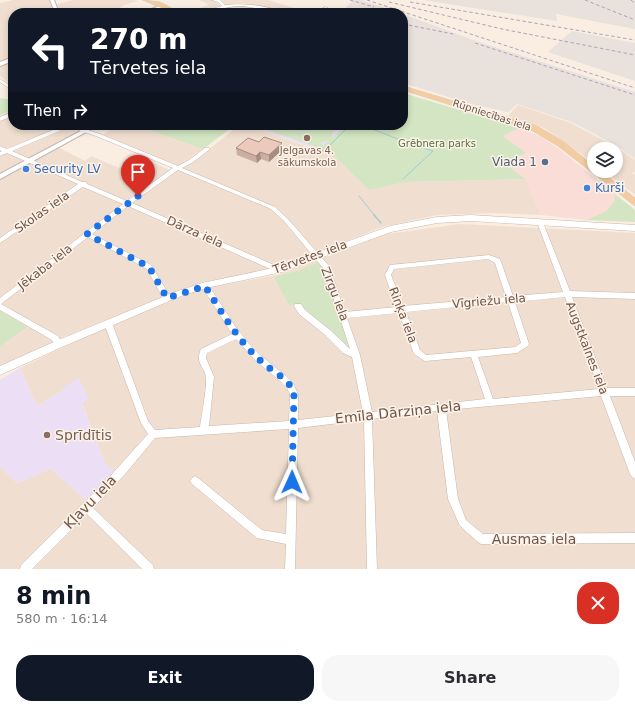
<!DOCTYPE html>
<html lang="en">
<head>
<meta charset="utf-8">
<style>
	body { margin:0; font-family:"DejaVu Sans",sans-serif; background:#f7f7f7; color:#2b2b33; height:100vh; display:flex; flex-direction:column; font-size:15px; white-space:nowrap }
	* { box-sizing:border-box; margin:0 }
	p { font-size:13px; color:#7c7c81 }
	.icon { flex:none; width:22px; height:22px; fill:none; stroke:currentColor; stroke-width:2; stroke-linecap:round; stroke-linejoin:round }
	.map { position:relative; height:569px; overflow:hidden }
	.sheet { display:flex; flex-direction:column; background:#fff; flex:1 }
	.sheet>* { flex:none }
	.hud { position:absolute; left:8px; top:8px; width:400px; height:122px; border-radius:16px; box-shadow:0 2px 6px #0003; background:#111827; color:#fff; overflow:hidden }
	.tools { position:absolute; left:587px; top:142px; display:grid; gap:8px }
	.tools a { display:grid; place-items:center; width:36px; height:36px; border-radius:50%; background:#fff; box-shadow:0 2px 6px #0003; font-size:20px }
	.pin { position:absolute; display:grid; place-items:center; width:34px; height:34px; color:#fff; margin:-41px -17px; border-radius:50% 50% 50% 0; rotate:-45deg; box-shadow:0 0 4px #0007 }
	.pin .icon { rotate:45deg }
	.me { position:absolute; width:44px; margin:-22px; rotate:1deg; stroke-linejoin:round; filter:drop-shadow(0 0 3px #0008) }
	.turn { display:flex; align-items:center; gap:14px; height:84px; padding:0 16px; font-size:18px }
	.turn .icon { width:52px; height:52px; stroke-width:2.5 }
	.turn b { display:block; font-size:28px; line-height:34px }
	.then { display:flex; align-items:center; height:38px; padding:0 16px; background:#0003; gap:8px; font-size:15px }
	.round { display:grid; place-items:center; flex:none; width:42px; height:42px; border-radius:16px; background:#f7f7f7 }
	.summary { display:flex; align-items:center; justify-content:space-between; height:68px; padding:0 16px }
	h1 { font-size:24px; font-weight:700; line-height:30px; color:#111827 }
	.button { display:flex; gap:8px; margin-top:auto; padding:8px 16px }
	.button a { flex:1; height:46px; border-radius:16px; background:#111827; color:#fff; font-size:16px; font-weight:700; line-height:46px; text-align:center }
	.button a+a { background:#f7f7f7; color:#2b2b33 }
	.map>svg:first-child { display:block }
	.residential { fill:#f0dfd0 }
	.commercial { fill:#f9ddd6 }
	.industrial { fill:#e8e1dc }
	.education { fill:#ebdef5 }
	.green { fill:#d3e5c2 }
	.lines { fill:none; stroke-linecap:round; stroke-linejoin:round }
	.stream-far1 { stroke:#9fced1; stroke-width:1 }
	.stream { stroke:#9fced1; stroke-width:1.5 }
	.minor-casing { stroke:#c8b5aa; stroke-width:1 }
	.tertiary-casing { stroke:#c8b5aa; stroke-width:2 }
	.secondary-casing { stroke:#ceb6aa; stroke-width:1 }
	.primary-casing { stroke:#d6cfcd; stroke-width:1 }
	.minor { fill:#fff; fill-rule:evenodd }
	.tertiary { fill:#fff; fill-rule:evenodd }
	.secondary { fill:#fff; fill-rule:evenodd }
	.primary { fill:#f3cc9f; fill-rule:evenodd }
	.rail { stroke:#b0a2c1; stroke-width:1; stroke-dasharray:3.5 2.5; stroke-linecap:butt }
	.wall { fill:#cbaea1 }
	.shaded-wall { fill:#a58d83 }
	.building { fill:#eccabb; stroke:#a58d83 }
	.route { stroke:#1a73e8; stroke-width:7; stroke-dasharray:0 12.6 }
	.education-dot { fill:#8d6e63; stroke:#fdf2e7; stroke-width:1.5 }
	.service-dot { fill:#5c6f8a; stroke:#fdf2e7; stroke-width:1.5 }
	.shop-dot { fill:#3f7fe0; stroke:#fdf2e7; stroke-width:1.5 }
	.labels { text-anchor:middle; dominant-baseline:central; stroke-width:3; stroke-linejoin:round; paint-order:stroke }
	.far-street-label { font-size:10px; fill:#6e544b; stroke:#fdf2e7 }
	.far-park-label { font-size:10px; fill:#567344; stroke:#fdf2e7 }
	.far-education-label { font-size:10px; fill:#785e54; stroke:#fdf2e7 }
	.service-label { font-size:12px; fill:#4e5e75; stroke:#fdf2e7; text-anchor:end }
	.shop-label { font-size:12px; fill:#366cbe; stroke:#fdf2e7; text-anchor:start }
	.street-label { font-size:12px; fill:#6e544b; stroke:#fdf2e7 }
	.near-street-label { font-size:14px; fill:#6e544b; stroke:#fdf2e7 }
	.near-education-label { font-size:14px; fill:#785e54; stroke:#fdf2e7; text-anchor:start }
</style>
</head>
<body>
<div class="map">
<svg width="635" height="569" viewBox="0 0 635 569">
	<rect width="100%" height="100%" fill="#f9eee1"/>
	<path class="residential" d="M13,0H49L54,13H13V58L0,63V3Z
		M74,0H132L139,1L124,5L112,13H61L57,4Z
		M199,0H268L310,13H287L242,3L222,5L197,13H183L209,5Z
		M236,5L255,7L277,13H203Z
		M13,61V82L10,84L0,76V66Z
		M518,105L571,123L616,147L635,160V172L632,173L635,175V195L604,171H616V149H594V163L544,128L508,116Z
		M13,115V125H63L77,131L73,136L54,145L85,161L91,156L119,168L136,155L174,172L190,164L240,125H247L334,156L369,190L405,182L525,179L541,215L492,213L436,215L382,227L273,270L203,282L169,295L63,337L0,369V121Z
		M116,125H134L203,149L179,166L104,135Z
		M460,224L635,233V569H0V467L17,483L48,470H52L86,500L105,463L82,403L89,399L63,387L65,389L37,406L20,368L114,323L188,294L212,287L277,275L387,234Z"/>
	<path class="commercial" d="M519,128L539,136L559,149L615,194V201L606,211L587,220L541,215L525,179L503,162L526,153L503,136Z"/>
	<path class="industrial" d="M353,0H361L400,13H341Z
		M423,0H635V29L556,14L557,21Z
		M403,14L473,40L635,92V159L619,147L572,122L517,104L508,112L475,105L403,83Z
		M572,31L635,43V81L548,52Z"/>
	<path class="education" d="M247,125H346L319,150Z
		M20,368L37,406L64,390L63,387L79,378L89,399L82,404L105,463L114,471L86,500L52,470H48L17,483L0,467V380Z"/>
	<path class="green" d="M403,93L519,128L503,136L526,153L503,162L525,179L405,182L369,190L334,156L319,150L329,140L320,143L323,145L320,148L255,126L340,125L333,132L332,138L346,125H403Z
		M0,98L13,100V110L0,115Z
		M134,125H235L203,149Z
		M615,194L635,210V222L587,220L606,211L615,201Z
		M319,262L326,271L352,350L350,351L301,305L299,304L289,305L274,277L298,271Z
		M0,311L27,327L0,346Z"/>
	<g class="lines">
		<path class="stream-far1" d="M362,125L403,141
			M295,150L303,149L324,151L350,125
			M403,179L433,151L410,144
			M359,196L375,216"/>
		<path class="stream" d="M374,215L381,223"/>
		<g class="minor-casing">
			<path id="minor" d="M212,0H220L225,5C242,3 268,5 284,13C270,13 256,7 241,6C225,6 212,13 198,13L222,6L218,2Z
				M325,7L328,8L321,13H316Z
				M0,79L13,88V91L0,82Z
				M13,112V116L0,121V117Z
				M65,125H73L100,134L178,166L189,160L205,148H209V150L193,162L182,168L275,207L288,219L329,266L345,312L396,307L385,275L390,265L489,255L500,259L513,296L563,292L537,222L540,220H542L570,291L635,293V299L572,297L607,388H635V396H610L635,462V479L632,477L630,474L601,396L446,410L458,499L466,520L483,534L635,533V543L481,544L478,542L460,526L448,499L437,411L372,419L377,569H367L364,420L298,428L295,569H285L286,544L257,538L192,484L190,481L192,478L195,476L198,478L262,530L286,534L289,429L155,438L126,473L93,508L153,565L154,569H142L87,514L32,569H20L21,565L104,483L148,434L141,423L104,323L105,321H111L112,323L148,421L155,430L200,427C202,411 206,395 206,379C206,366 194,365 201,349L232,334L201,285L205,282L207,283L235,326L251,346L260,355L286,376L293,383L298,394V420L363,413L352,357L343,353L324,334L299,314L294,306L295,304H301L305,310L330,330L350,349L324,269L284,221L271,209L178,170L132,203L281,268L282,270L281,272H277L128,206L92,234L151,265L171,298L170,300H164L147,269L88,237L1,304L58,336L63,344L62,346C56,348 55,344 52,340L0,310V298L123,204L83,187L0,243V238L78,184L7,153L0,156V152L2,151L0,150V146L7,149ZM69,127L96,136L173,168L127,201L87,184L86,182H82L12,151ZM488,259L495,263L506,297L403,306L391,275L394,269ZM565,297L599,389L493,399L478,357L517,353L528,346L529,344L515,302ZM508,302L521,343L515,347L426,355L420,350L406,312ZM399,313L414,354L425,361L471,357L485,399L372,412L360,355L347,318ZM236,339L255,360L280,381L287,388L290,394L289,421L209,426L214,377L206,358L207,353Z"/>
		</g>
		<g class="tertiary-casing">
			<path id="tertiary" d="M50,0H54L59,13H55Z
				M162,5L166,6L147,13H141Z
				M13,57V61L0,66V62Z
				M92,125H99L0,179V174Z"/>
		</g>
		<g class="secondary-casing">
			<path id="secondary" d="M471,215L635,225V231L471,221L437,223L391,232L282,272L206,288L181,296L62,347L0,375V366L56,341L175,292L202,283L278,267L390,226L437,217Z"/>
		</g>
		<g class="primary-casing">
			<path id="primary" d="M143,0L160,2L181,13H173Z
				M403,86L537,126L564,142L594,166V171H601L635,198V206L558,146L531,130L403,90Z"/>
		</g>
		<use href="#minor" class="minor"/>
		<use href="#tertiary" class="tertiary"/>
		<use href="#secondary" class="secondary"/>
		<use href="#primary" class="primary"/>
		<path class="rail" d="M350,0L374,7
			M367,0L635,88
			M585,0L635,20
			M631,0L635,4
			M389,2L502,29L635,55
			M410,2L635,40
			M403,24L453,34
			M475,43L635,95"/>
	</g>
	<path class="wall" d="M259,142L282,143V150L269,162L261,159L257,163L237,155L236,148Z"/>
	<path class="shaded-wall" d="M282,143V150L269,162V155Z
		M260,152L261,159L257,163L256,156Z"/>
	<path class="building" d="M264,137L282,143L269,155L260,152L256,156L236,148L248,138L259,142Z"/>
	<g class="lines">
		<path class="route" d="M138,196L87,234L149,267L167,298L205,286C223,314 240,345 267,366C277,374 291,381 294,394L292,482"/>
	</g>
	<g class="education-dot">
		<circle cx="307" cy="138" r="4"/>
		<circle cx="47" cy="435" r="4"/>
	</g>
	<circle class="service-dot" cx="545" cy="162" r="4"/>
	<g class="shop-dot">
		<circle cx="26" cy="169" r="4"/>
		<circle cx="587" cy="188" r="4"/>
	</g>
	<g class="labels">
		<g class="far-street-label">
			<text transform="translate(492 115) rotate(18)">Rūpniecības iela</text>
		</g>
		<g class="far-park-label">
			<text x="437" y="143">Grēbnera parks</text>
		</g>
		<g class="far-education-label">
			<text x="307" y="150">Jelgavas 4.<tspan x="307" dy="12">sākumskola</tspan></text>
		</g>
		<g class="service-label">
			<text x="537" y="162">Viada 1</text>
		</g>
		<g class="shop-label">
			<text x="34" y="169">Security LV</text>
			<text x="595" y="188">Kurši</text>
		</g>
		<g class="street-label">
			<text transform="translate(42 212) rotate(-35)">Skolas iela</text>
			<text transform="translate(195 232) rotate(24)">Dārza iela</text>
			<text transform="translate(310 257) rotate(-20)">Tērvetes iela</text>
			<text transform="translate(45 267) rotate(-38)">Jēkaba iela</text>
			<text transform="translate(335 294) rotate(69)">Zirgu iela</text>
			<text transform="translate(489 301) rotate(-5)">Vīgriežu iela</text>
			<text transform="translate(403 315) rotate(69)">Riņķa iela</text>
			<text transform="translate(587 348) rotate(69)">Augstkalnes iela</text>
		</g>
		<g class="near-street-label">
			<text transform="translate(398 412) rotate(-6)">Emīla Dārziņa iela</text>
			<text transform="translate(90 502) rotate(-46)">Kļavu iela</text>
			<text x="534" y="539">Ausmas iela</text>
		</g>
		<g class="near-education-label">
			<text x="55" y="435">Sprīdītis</text>
		</g>
	</g>
</svg>
<div class="tools">
<a><svg class="icon" aria-label="layers" viewBox="0 0 24 24"><path d="M12 4l9 5-9 5-9-5zM3 14l9 5 9-5"/></svg></a>
</div>
<div class="pin" style="left:138px;top:196px;background:#d93025"><svg class="icon" aria-label="arrive" viewBox="0 0 24 24"><path d="M6 21V4h12l-3 4 3 4H6"/></svg></div>
<svg class="me" style="left:292px;top:482px" viewBox="-20 -20 40 40"><path d="M0-17L14 15 0 8-14 15z" fill="#1a73e8" stroke="#fff" stroke-width="4"/></svg>
<div class="hud">
<div class="turn"><svg class="icon" aria-label="left" viewBox="0 0 24 24"><path d="M17 20v-9H6M10 6l-5 5 5 5"/></svg><div><b>270 m</b>Tērvetes iela</div></div>
<div class="then">Then<svg class="icon" aria-label="right" viewBox="0 0 24 24"><path d="M7 20v-9h11M14 6l5 5-5 5"/></svg></div>
</div>
</div>
<section class="sheet">
<div class="summary"><div><h1>8 min</h1><p>580 m · 16:14</p></div><a class="round" style="background:#d93025;color:#fff"><svg class="icon" aria-label="close" viewBox="0 0 24 24"><path d="M6 6l12 12M18 6L6 18"/></svg></a></div>
<div class="button"><a>Exit</a><a>Share</a></div>
</section>
</body>
</html>
